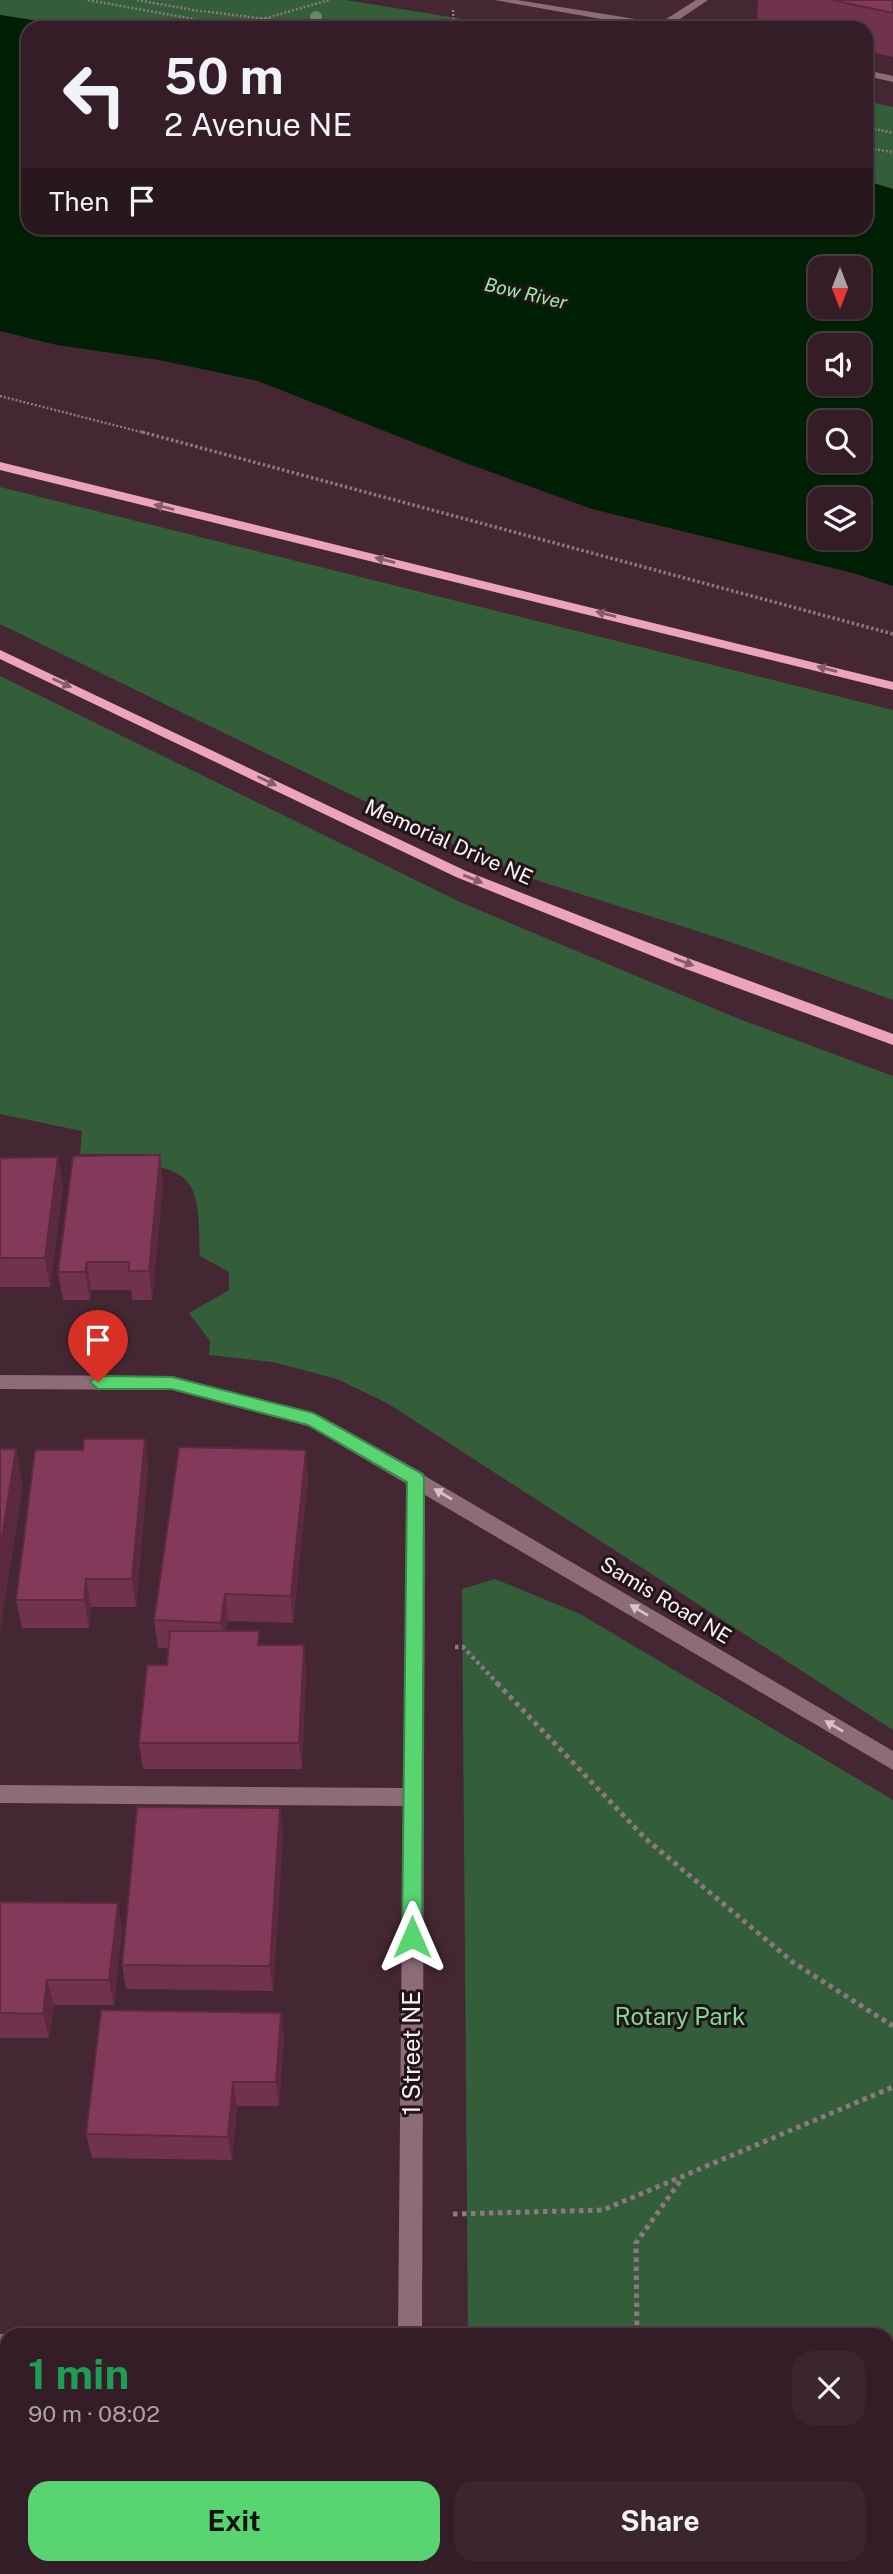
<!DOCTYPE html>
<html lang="en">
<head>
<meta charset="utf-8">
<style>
	body { margin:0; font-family:"Public Sans",sans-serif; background:#3c262e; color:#f1f3f6; height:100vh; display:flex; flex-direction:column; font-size:26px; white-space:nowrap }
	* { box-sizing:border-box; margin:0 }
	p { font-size:23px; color:#a9a2a7 }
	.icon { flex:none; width:38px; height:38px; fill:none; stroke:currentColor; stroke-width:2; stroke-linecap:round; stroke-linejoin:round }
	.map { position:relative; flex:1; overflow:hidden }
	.details { position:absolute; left:0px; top:2328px; width:894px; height:247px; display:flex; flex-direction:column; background:#341d26; border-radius:21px 21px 0 0; box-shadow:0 2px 5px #0004,0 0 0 2px #4e3b43 }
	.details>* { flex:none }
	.hud { position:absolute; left:21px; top:21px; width:852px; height:214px; border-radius:21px; box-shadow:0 2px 5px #0004,0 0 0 2px #4e3b43; background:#341d26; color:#f1f3f6; overflow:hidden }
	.needle { width:46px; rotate:180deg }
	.buttons { position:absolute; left:808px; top:256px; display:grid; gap:14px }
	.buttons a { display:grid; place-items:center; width:63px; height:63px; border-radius:14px; background:#341d26; box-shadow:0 2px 5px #0004,0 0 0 2px #4e3b43; font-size:35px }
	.pin { position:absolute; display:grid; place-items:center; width:60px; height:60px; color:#fff; margin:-72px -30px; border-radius:50% 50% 50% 0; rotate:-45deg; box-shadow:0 0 7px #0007 }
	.pin .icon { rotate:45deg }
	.me { position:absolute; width:77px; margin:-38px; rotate:0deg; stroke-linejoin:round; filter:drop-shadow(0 0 5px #0008) }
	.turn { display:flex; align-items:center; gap:24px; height:147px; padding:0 28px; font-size:32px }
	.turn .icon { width:91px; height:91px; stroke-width:2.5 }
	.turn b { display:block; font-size:49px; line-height:60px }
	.then { display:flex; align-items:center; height:66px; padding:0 28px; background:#0003; gap:14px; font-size:26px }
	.round { display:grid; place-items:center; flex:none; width:74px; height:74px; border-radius:21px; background:#3c262e }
	.head { display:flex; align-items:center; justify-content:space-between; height:119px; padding:0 28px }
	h1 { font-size:42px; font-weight:700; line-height:52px; color:#1e9e55 }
	.button { display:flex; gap:14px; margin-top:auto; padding:14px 28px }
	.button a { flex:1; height:80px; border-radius:21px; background:#58d570; color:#111; font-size:28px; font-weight:700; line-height:80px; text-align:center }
	.button a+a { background:#3c262e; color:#f1f3f6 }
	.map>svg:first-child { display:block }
	.green { fill:#345e3a }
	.water { fill:#002005; fill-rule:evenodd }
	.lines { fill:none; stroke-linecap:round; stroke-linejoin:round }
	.path-far3 { stroke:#8e7780; stroke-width:2.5; stroke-dasharray:2 2; stroke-linecap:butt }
	.path-far2 { stroke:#8e7780; stroke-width:3.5; stroke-dasharray:2.5 2.5; stroke-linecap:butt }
	.path-far1 { stroke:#8e7780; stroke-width:4.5; stroke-dasharray:3.5 3.5; stroke-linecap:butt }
	.path { stroke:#8e7780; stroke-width:5; stroke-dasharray:4.5 4.5; stroke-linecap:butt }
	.minor { fill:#8e6b78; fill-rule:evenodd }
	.major { fill:#eba3be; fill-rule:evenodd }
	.tree { fill:#658964 }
	.wall { fill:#71324d }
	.shaded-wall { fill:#5c293f }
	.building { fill:#833a5a; stroke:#5c293f; stroke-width:2 }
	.oneway { fill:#865c6c }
	.oneway2 { fill:#d6c2c9 }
	.route { fill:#58d570; stroke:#398a49; stroke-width:2 }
	.labels { text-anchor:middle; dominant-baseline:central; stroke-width:6; stroke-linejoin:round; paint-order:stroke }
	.far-water-label { font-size:19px; font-style:italic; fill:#97f0a2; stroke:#22151a }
	.street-label { font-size:21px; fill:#fdf1f5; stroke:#22151a }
	.near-park-label { font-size:24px; fill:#80d98c; stroke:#22151a }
	.near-street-label { font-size:24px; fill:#fdf1f5; stroke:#22151a }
</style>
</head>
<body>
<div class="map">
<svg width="893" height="2574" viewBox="0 0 893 2574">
	<rect width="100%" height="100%" fill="#452733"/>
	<path class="green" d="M0,0H346L518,28H83L0,15Z
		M866,101L893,107V189L866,181Z
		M0,487L893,710V1000L722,939L533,879L463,849L0,624Z
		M0,676L460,902L739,1019L893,1076V1730L387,1403L337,1379L273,1362L209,1355L210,1341L189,1313L229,1290V1272L200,1256C198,1233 203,1190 181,1176C165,1165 156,1171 143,1154H80L82,1131L0,1114Z
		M495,1579L580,1614L893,1800V2574H470V2567H887V2334H468L462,1589Z"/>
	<path class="water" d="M0,15L83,28H28V228H866V181L893,189V586L853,573L592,509L463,462L258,381L159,360L57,345L0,331ZM821,268H859V306H821ZM821,345H859V383H821ZM821,422H859V460H821ZM821,499H859V537H821Z"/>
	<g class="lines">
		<path class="path-far3" d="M88,0L210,22L264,28
			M137,0L193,10L338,28
			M453,10L454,28
			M242,25L329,0
			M866,127L893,133
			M866,148L893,152
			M0,396L149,434"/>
		<path class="path-far2" d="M142,432L893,634"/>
		<path class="path-far1" d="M455,1647H463L499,1685"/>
		<path class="path" d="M497,1683L646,1839L794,1963L893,2026
			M453,2214L603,2210L893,2087
			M637,2334L636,2243L683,2177
			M641,2567V2574"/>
		<path class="minor" d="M494,0H517L660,23L696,0H708L671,25L675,28H652Z
			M866,70L893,76V82L866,76Z
			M0,1375L172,1376L319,1415L423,1473L425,1476L893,1751V1770L425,1495L422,2334H398L403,1806L0,1803V1785L404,1788L407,1484L308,1426L172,1390L0,1389Z
			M0,2334H8L7,2358H0Z
			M395,2567H421V2574H395Z"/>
		<path class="major" d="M0,462L893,682V690L0,470Z
			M0,650L466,871L685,957L893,1034V1045L675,965L456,877L0,659Z"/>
	</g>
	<circle class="tree" cx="316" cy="17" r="6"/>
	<path class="wall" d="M758,0H893V57L866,51V28H781L757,23Z
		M160,1155L163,1184L152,1300H132L131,1290H91L90,1300H63L58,1272Z
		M0,1158L63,1186L50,1287H0Z
		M145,1439L148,1467L136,1607H91L89,1628H22L16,1600L83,1450Z
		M308,1478L293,1623L228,1621L226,1631L260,1645H304L306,1672L302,1769H143L139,1743L167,1665L168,1648H158L154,1620Z
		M280,1808L283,1835L273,1991L126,1989L122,1965Z
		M0,1902L122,1928L114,2005H54L49,2038H0Z
		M284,2037L279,2106H237L232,2160L92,2158L86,2134Z"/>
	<path class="shaded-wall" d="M160,1155L163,1184L152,1300L149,1271Z
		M58,1157L63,1186L50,1287L45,1258Z
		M87,1262L91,1290L90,1300L85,1272Z
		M145,1439L148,1467L136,1607L132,1579Z
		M16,1449L23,1486L0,1633V1550Z
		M306,1450L308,1478L293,1623L291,1596Z
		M86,1579L91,1607L89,1628L84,1600Z
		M225,1594L228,1621L224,1651L221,1623Z
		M304,1645L306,1672L302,1769L299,1743Z
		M280,1808L283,1835L273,1991L270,1966Z
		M118,1903L122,1928L114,2005L109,1980Z
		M47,1980L54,2005L49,2038L43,2014Z
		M281,2013L284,2037L279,2106L276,2082Z
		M233,2082L237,2106L232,2160L228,2137Z
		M92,2567H96L98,2574H91Z"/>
	<path class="building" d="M832,0H893V13Z
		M160,1155L149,1271H129V1262H87L85,1272H58L73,1156Z
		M58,1157L45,1258H0V1158Z
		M84,1439H145L132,1579H86L84,1600H16L35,1450H83Z
		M179,1447L306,1450L291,1596L225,1594L221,1623L154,1620Z
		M0,1449H16L0,1550Z
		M170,1631H259L258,1645H304L299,1743H139L147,1665H167Z
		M137,1807L280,1808L270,1966L122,1965Z
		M0,1902L118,1903L109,1980H47L43,2014L0,2013Z
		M101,2010L281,2013L276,2082H233L228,2137L86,2134Z
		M0,2533H7V2567H92L91,2574H0Z
		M118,2567H299L298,2574H118Z"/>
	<defs><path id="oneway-solid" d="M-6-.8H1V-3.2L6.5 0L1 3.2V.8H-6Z" transform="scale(1.75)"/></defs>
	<g class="oneway">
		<use href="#oneway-solid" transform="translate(164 507) rotate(-166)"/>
		<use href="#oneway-solid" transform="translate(385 560) rotate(-166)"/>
		<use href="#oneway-solid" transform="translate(606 614) rotate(-166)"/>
		<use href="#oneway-solid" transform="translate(827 669) rotate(-165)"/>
		<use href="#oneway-solid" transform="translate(62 683) rotate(25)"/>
		<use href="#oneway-solid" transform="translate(267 781) rotate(26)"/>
		<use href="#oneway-solid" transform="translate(473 879) rotate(22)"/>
		<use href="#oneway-solid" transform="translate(684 962) rotate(21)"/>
	</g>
	<g class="oneway2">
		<use href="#oneway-solid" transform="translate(443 1494) rotate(-149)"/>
		<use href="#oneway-solid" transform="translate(639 1610) rotate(-149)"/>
		<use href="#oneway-solid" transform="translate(834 1726) rotate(-149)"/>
	</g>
	<path class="route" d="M98,1376L172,1377L313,1413L422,1474L424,1478L422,1937L419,1943L412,1946L405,1943L402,1937L407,1482L308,1425L172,1389H98L90,1382Z"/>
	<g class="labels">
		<g class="far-water-label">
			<text transform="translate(526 293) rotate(13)">Bow River</text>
		</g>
		<g class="street-label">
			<text transform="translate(449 842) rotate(24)">Memorial Drive NE</text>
			<text transform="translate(666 1600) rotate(31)">Samis Road NE</text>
		</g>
		<g class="near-park-label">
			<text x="680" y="2016">Rotary Park</text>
		</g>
		<g class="near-street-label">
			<text transform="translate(411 2053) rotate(-90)">1 Street NE</text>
		</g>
	</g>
</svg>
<div class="buttons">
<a><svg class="needle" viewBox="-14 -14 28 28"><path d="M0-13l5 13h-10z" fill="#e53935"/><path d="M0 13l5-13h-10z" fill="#a9a2a7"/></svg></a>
<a><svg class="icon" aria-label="sound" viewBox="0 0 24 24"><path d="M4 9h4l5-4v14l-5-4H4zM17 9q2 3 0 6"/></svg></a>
<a><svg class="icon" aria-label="search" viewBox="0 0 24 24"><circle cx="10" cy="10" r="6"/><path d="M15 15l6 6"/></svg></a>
<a><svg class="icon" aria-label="layers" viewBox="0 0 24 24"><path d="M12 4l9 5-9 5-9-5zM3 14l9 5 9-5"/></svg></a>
</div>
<div class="pin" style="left:98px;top:1382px;background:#d93025"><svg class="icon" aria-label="arrive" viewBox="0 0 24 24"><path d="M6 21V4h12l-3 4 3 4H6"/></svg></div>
<svg class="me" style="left:412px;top:1937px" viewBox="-20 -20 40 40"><path d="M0-17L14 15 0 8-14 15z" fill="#58d570" stroke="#fff" stroke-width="4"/></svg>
<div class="hud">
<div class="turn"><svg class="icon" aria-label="left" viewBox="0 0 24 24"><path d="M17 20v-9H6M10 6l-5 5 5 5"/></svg><div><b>50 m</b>2 Avenue NE</div></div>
<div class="then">Then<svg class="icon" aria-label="arrive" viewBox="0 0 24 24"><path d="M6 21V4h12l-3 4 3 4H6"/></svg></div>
</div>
<section class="details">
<div class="head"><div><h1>1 min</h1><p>90 m · 08:02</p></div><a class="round"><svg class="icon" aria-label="close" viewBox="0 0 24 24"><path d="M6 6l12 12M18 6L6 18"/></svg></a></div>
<div class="button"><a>Exit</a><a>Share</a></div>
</section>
</div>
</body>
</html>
